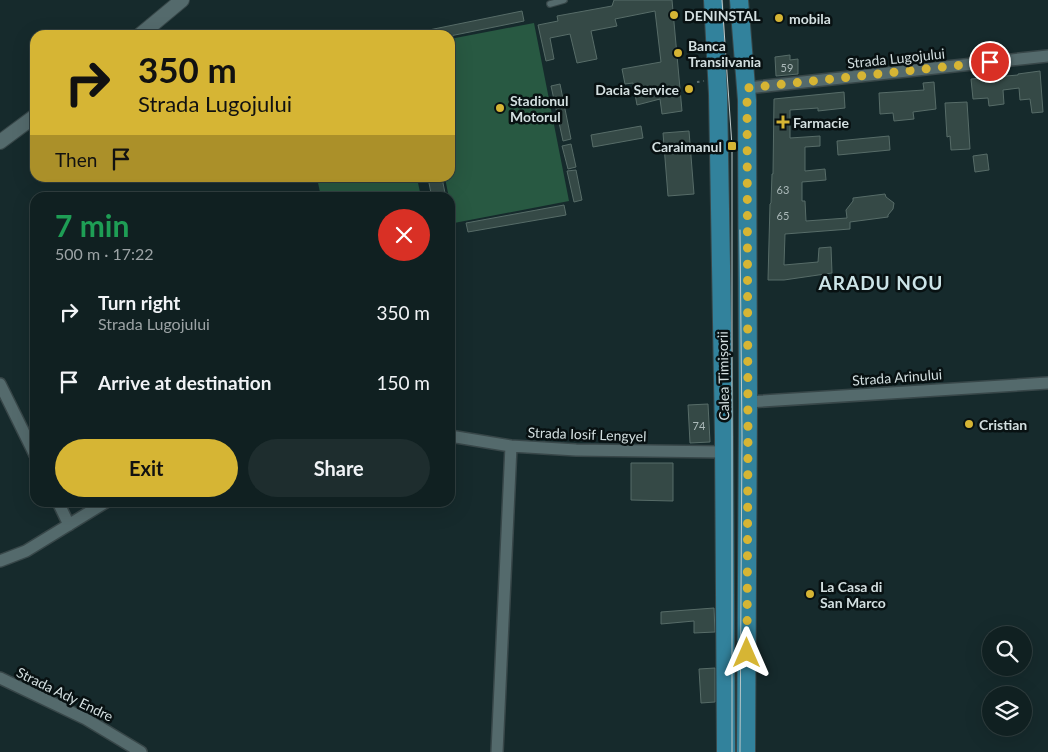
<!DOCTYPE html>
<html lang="en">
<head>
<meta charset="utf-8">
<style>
	body { margin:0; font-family:Lato,sans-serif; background:#1e2d2e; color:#f1f3f6; height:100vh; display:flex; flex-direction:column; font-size:19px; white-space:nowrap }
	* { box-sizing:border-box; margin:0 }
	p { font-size:16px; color:#9ca3a5 }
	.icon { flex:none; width:28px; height:28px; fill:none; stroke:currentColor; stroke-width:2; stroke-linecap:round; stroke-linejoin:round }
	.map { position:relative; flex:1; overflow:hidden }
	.side { position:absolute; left:30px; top:192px; width:425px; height:315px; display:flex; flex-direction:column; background:#102021; border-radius:15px; box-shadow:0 5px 20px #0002,0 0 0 1px #303e3f }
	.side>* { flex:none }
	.top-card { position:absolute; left:30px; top:30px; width:425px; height:152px; border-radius:15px; box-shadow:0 5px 20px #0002,0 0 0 1px #303e3f; background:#d6b534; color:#111; overflow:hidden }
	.buttons { position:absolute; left:982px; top:626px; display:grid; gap:10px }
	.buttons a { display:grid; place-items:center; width:50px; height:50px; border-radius:50%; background:#102021; box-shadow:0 5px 20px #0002,0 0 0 1px #303e3f; font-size:25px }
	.pin { position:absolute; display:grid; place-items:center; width:42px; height:42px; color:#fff; margin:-21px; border:2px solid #fff; border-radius:50%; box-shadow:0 1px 5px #0007 }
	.me { position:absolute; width:55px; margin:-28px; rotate:0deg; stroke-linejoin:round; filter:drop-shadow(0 0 4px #0008) }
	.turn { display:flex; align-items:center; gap:18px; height:105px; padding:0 25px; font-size:22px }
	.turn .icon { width:65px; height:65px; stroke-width:2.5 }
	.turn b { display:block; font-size:35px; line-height:42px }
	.then { display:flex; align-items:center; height:48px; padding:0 25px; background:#0003; gap:10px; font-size:19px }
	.round { display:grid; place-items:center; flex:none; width:52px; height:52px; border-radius:26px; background:#1e2d2e }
	.overview { display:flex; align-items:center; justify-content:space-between; height:85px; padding:0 25px }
	h1 { font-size:30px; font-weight:700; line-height:38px; color:#1e9e55 }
	.button { display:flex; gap:10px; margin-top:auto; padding:10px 25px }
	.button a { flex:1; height:58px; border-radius:30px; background:#d6b534; color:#111; font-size:20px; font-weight:700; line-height:58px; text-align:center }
	.button a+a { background:#1e2d2e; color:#f1f3f6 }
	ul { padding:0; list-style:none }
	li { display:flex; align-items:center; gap:15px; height:70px; padding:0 25px }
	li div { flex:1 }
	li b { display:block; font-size:19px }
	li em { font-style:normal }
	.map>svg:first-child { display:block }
	.green { fill:#285942 }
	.building { fill:#354946; stroke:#576c68 }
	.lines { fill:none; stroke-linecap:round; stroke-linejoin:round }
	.service-casing { stroke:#384749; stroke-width:8 }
	.minor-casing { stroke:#384749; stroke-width:14 }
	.tertiary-casing { stroke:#384749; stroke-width:16 }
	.primary-casing { stroke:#384749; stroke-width:20 }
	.path { stroke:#5d6e6f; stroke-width:2; stroke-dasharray:2.5 4; stroke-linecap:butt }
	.service { stroke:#546a6c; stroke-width:5.5 }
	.minor { stroke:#546a6c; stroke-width:11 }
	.tertiary { stroke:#546a6c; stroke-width:14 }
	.primary { stroke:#32829c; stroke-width:18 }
	.tram { stroke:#bdcacb; stroke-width:1 }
	.route { stroke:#d6b534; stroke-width:9; stroke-dasharray:0 16.2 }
	.poi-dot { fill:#d6b534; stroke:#081112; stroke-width:2 }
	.labels { text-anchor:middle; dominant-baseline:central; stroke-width:5; stroke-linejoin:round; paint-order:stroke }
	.number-label { font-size:11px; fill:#acbaba }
	.poi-label { font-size:14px; font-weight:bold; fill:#d3dfe0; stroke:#081112; text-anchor:start }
	.street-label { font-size:14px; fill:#d3dfe0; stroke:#081112 }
	.district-label { font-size:19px; font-weight:bold; letter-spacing:1px; fill:#cce4e7; stroke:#081112 }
</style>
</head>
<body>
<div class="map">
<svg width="1048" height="752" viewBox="0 0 1048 752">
	<rect width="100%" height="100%" fill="#162a2c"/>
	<path class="green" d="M534,23L569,201L454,223L445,178H450V39Z
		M317,178H417L421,197H321Z"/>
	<path class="building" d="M614,0H672L682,111L662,114L660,99L637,105L633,83L625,84L622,69L661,62L655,11L615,19L617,26L591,31L597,59L577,63L570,34L550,38L554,59L546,61L538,25L558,21L557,16L612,6Z
		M522,11L524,21L450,36L424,35V31Z
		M790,55V60L798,59V74L776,76L775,57Z
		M1040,71L1043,112L1032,113L1030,99L1020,100L1019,88L1003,90L1004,104L989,106L988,98L973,99L971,79L1018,75V74Z
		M934,82L936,109L913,112L914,119L894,121L893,113L880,114L879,93L924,90L923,83Z
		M560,84L571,139L563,141L551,86Z
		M844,92L845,108L818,111V108L790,110V138L820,136V146L805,147V171L825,169L826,180L802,182V201H805L806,221L847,218L846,210L853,201V198L885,194L886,197L894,203L893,209L888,215V217L850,222V229L785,234L784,265L818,262L819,248L831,247L832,273L784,280H768L770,204L771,203L772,174H773L774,99Z
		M967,102L970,149L951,150L950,136L947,137L945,103Z
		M641,126L643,138L593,147L591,135Z
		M689,131L694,194L668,196L663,133Z
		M889,136L890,150L838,155L837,141Z
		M571,144L576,167L568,169L562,146Z
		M987,154L989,170L975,172L973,156Z
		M576,170L582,200L574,202L567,171Z
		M428,178H442L446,198H432Z
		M564,205L566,215L468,232L466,223Z
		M708,404L710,442L690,443L688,405Z
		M631,463H673V501L631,500Z
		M714,608L715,632L694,633V621L661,624V612Z
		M715,668V702L701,703L699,669Z"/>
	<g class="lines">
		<g class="service-casing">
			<path id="service" d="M550,4L564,0"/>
		</g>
		<g class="minor-casing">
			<path id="minor" d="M747,88L1048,56
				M0,384L35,455
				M748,402L1048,383
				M450,436L511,446L576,450L724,452
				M58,502L69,525
				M0,561L26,551L106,502
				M0,678L86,719L141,752
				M497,752L511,446"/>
		</g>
		<g class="tertiary-casing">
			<path id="tertiary" d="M140,35L182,0
				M0,142L35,116"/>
		</g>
		<g class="primary-casing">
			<path id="primary" d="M713,0L718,94L724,437L726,752
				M739,0L747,100L748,402L746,752"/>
		</g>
		<path class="path" d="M697,82L704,81"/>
		<use href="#service" class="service"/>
		<use href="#minor" class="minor"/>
		<use href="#tertiary" class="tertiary"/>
		<use href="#primary" class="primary"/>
		<path class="tram" d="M722,0L732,146V752
			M740,230L742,436L740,752"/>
	</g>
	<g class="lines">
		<path class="route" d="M747,653L748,436L747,88L990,62"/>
	</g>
	<g class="poi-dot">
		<circle cx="674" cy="15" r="5"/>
		<circle cx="779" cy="18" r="5"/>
		<circle cx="678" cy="53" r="5"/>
		<circle cx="689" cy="89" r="5"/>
		<circle cx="500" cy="108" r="5"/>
		<path d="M780.5 114.5h5v5h5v5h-5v5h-5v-5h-5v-5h5z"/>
		<rect x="727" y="141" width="10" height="10" rx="2.5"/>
		<circle cx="969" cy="424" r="5"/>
		<circle cx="810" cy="594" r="5"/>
	</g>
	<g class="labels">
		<g class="number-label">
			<text x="787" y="67">59</text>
			<text x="783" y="189">63</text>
			<text x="783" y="215">65</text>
			<text x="699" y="425">74</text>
		</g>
		<g class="poi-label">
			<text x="684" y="15">DENINSTAL</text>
			<text x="789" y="18">mobila</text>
			<text x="688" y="45">Banca<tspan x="688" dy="16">Transilvania</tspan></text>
			<text x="679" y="89" text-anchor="end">Dacia Service</text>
			<text x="510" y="100">Stadionul<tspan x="510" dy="16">Motorul</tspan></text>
			<text x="793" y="122">Farmacie</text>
			<text x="722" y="146" text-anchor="end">Caraimanul</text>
			<text x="979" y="424">Cristian</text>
			<text x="820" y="586">La Casa di<tspan x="820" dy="16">San Marco</tspan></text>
		</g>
		<g class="street-label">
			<text transform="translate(896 58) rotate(-6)">Strada Lugojului</text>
			<text transform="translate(723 376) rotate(-91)">Calea Timișorii</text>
			<text transform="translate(897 377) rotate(-4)">Strada Arinului</text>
			<text transform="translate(587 434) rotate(2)">Strada Iosif Lengyel</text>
			<text transform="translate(65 694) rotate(26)">Strada Ady Endre</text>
		</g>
		<g class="district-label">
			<text x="881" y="282">ARADU NOU</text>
		</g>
	</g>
</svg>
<div class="buttons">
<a><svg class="icon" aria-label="search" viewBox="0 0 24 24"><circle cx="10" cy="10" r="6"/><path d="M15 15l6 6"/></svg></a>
<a><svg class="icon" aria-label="layers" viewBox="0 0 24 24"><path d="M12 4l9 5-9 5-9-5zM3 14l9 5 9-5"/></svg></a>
</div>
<div class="pin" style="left:990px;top:62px;background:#d93025"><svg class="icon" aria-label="arrive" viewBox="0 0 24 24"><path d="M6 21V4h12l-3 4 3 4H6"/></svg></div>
<svg class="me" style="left:747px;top:653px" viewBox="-20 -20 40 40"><path d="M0-17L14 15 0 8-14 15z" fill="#d6b534" stroke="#fff" stroke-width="4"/></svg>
<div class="top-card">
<div class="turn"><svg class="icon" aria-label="right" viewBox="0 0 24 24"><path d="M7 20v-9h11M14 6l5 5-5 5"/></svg><div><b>350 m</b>Strada Lugojului</div></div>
<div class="then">Then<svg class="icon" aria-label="arrive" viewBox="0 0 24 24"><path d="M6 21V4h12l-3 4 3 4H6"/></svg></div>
</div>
<section class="side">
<div class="overview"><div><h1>7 min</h1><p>500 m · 17:22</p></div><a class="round" style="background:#d93025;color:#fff"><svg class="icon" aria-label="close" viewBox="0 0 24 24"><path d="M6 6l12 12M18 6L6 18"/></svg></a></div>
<ul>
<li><svg class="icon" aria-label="right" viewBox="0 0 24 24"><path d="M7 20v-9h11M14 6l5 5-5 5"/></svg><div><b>Turn right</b><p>Strada Lugojului</p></div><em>350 m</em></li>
<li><svg class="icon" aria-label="arrive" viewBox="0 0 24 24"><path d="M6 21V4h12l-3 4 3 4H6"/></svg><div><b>Arrive at destination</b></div><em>150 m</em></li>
</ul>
<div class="button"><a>Exit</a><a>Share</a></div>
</section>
</div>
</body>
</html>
